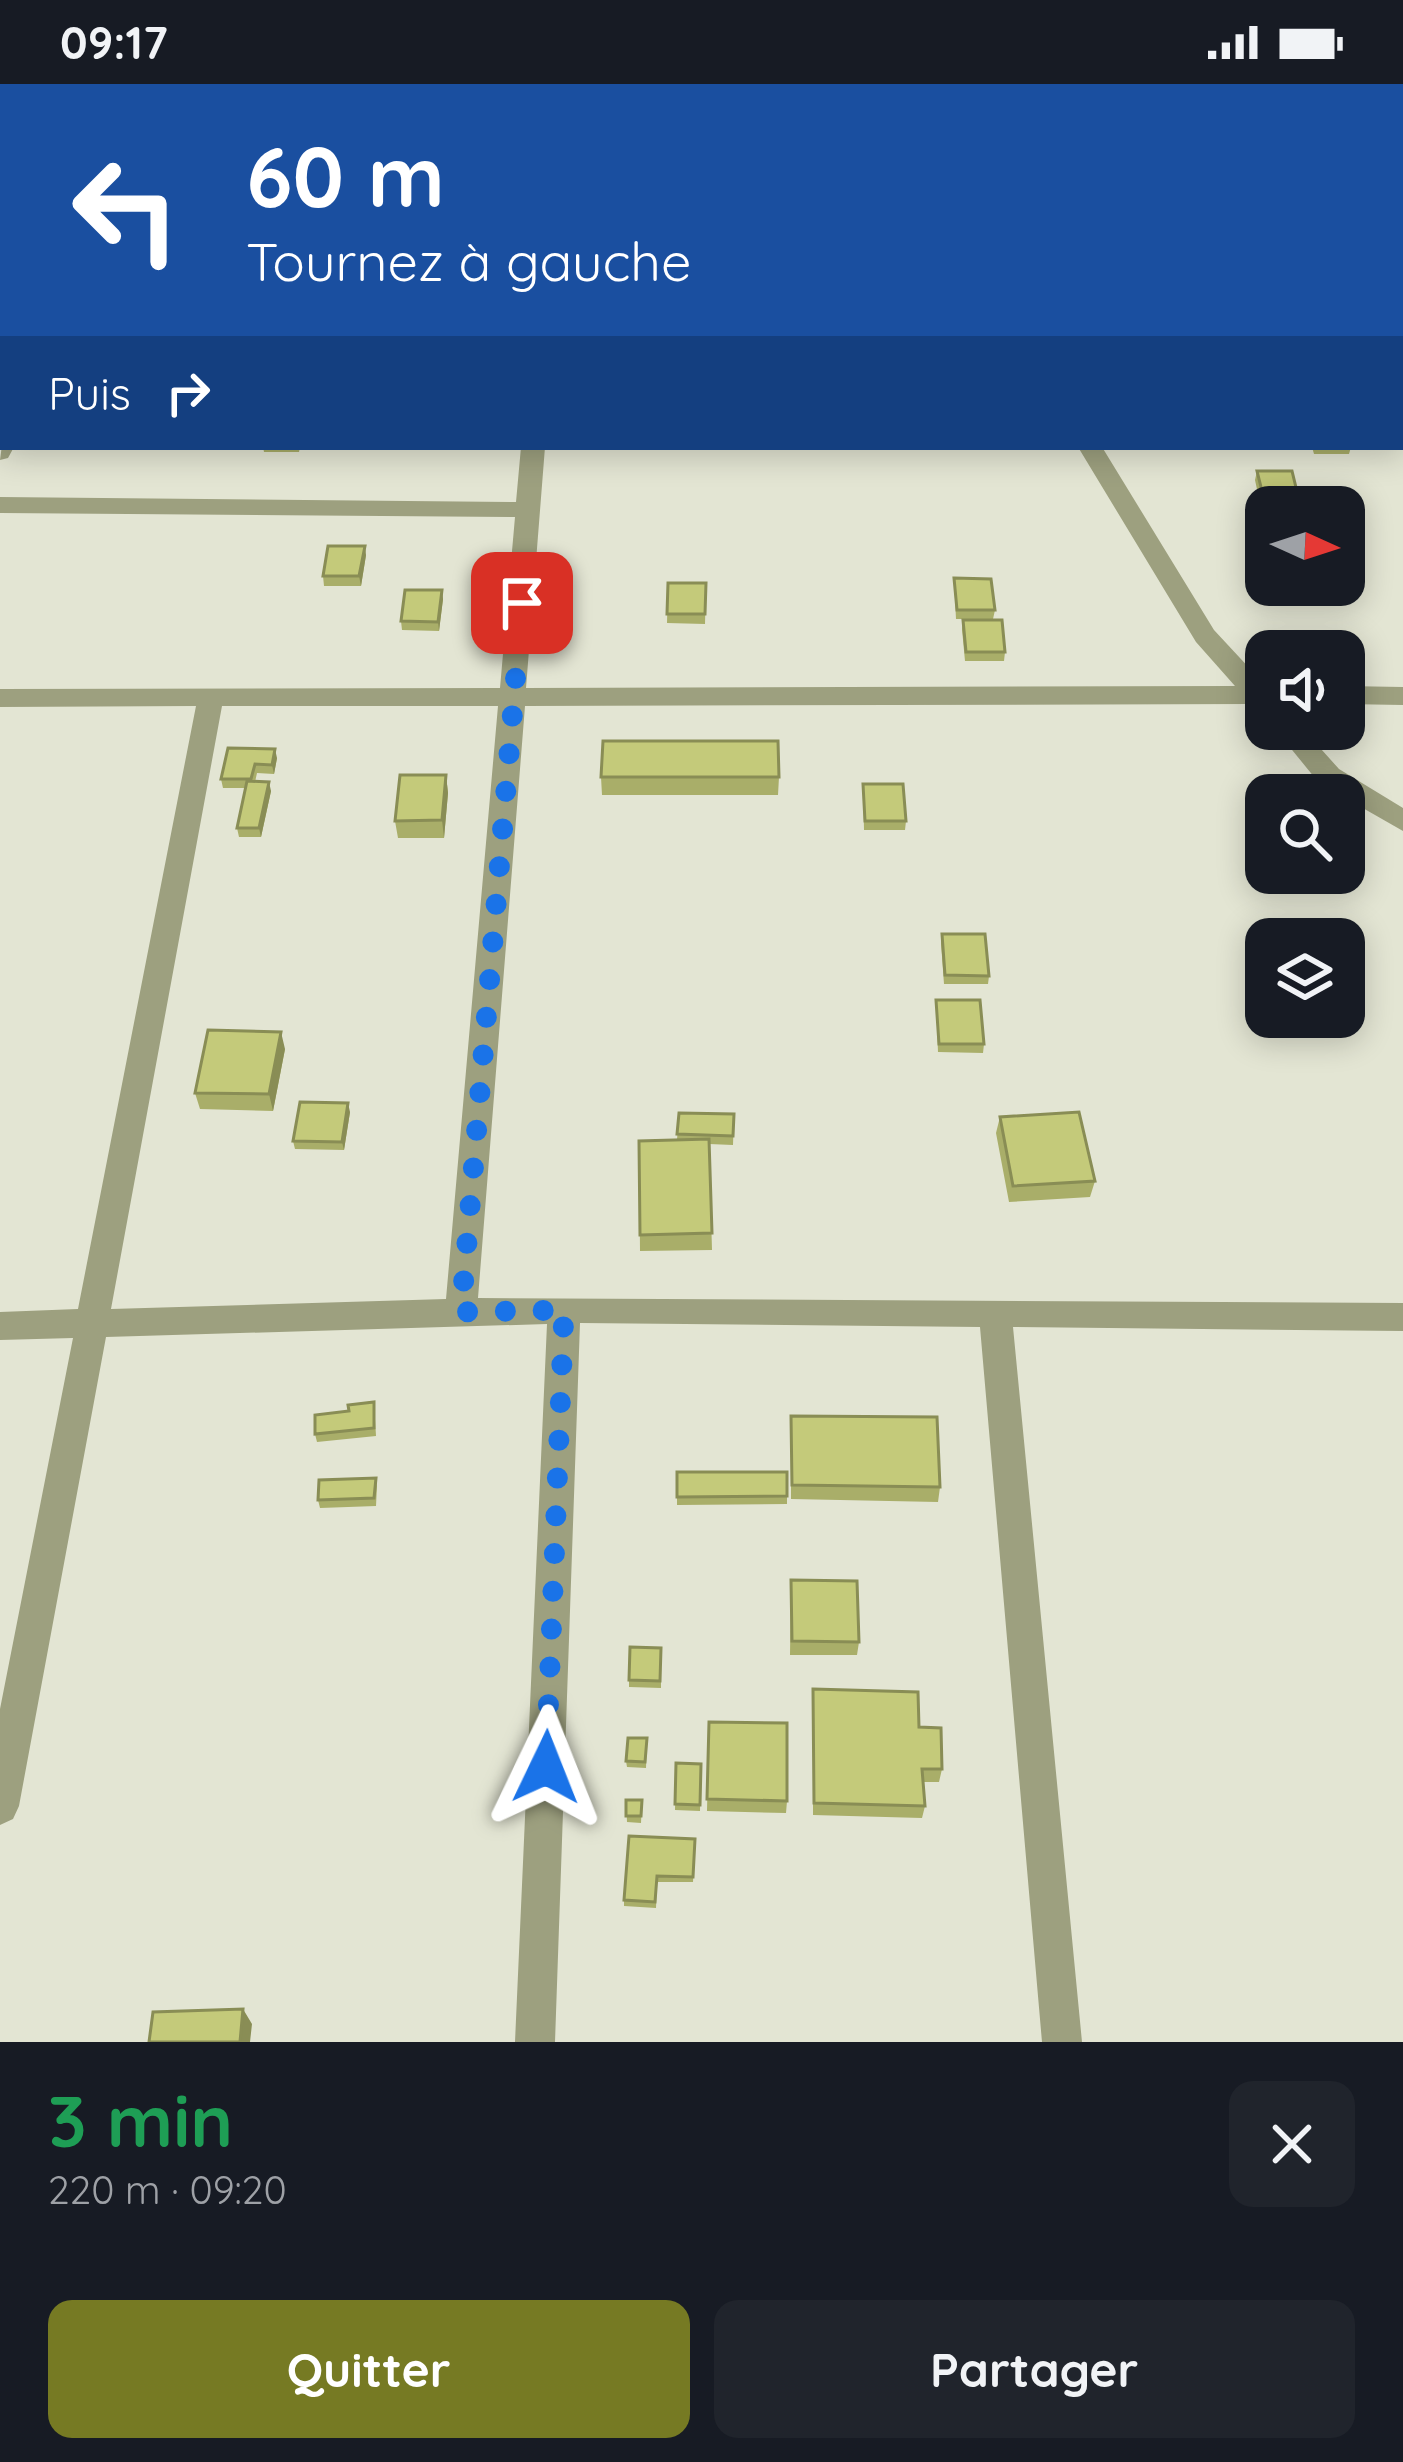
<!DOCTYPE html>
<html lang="fr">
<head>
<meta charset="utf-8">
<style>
	body { margin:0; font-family:Quicksand,sans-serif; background:#20242c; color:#f1f3f6; height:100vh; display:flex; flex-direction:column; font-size:45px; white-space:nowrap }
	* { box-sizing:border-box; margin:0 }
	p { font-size:39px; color:#9ea1a6 }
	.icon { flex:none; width:66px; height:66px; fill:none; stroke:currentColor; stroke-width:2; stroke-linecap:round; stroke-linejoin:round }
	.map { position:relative; height:1958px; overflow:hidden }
	.sheet { display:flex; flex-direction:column; background:#171b24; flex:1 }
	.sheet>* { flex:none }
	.hud { position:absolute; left:0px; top:0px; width:1404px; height:366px; box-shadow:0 6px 30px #0003; background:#1a4fa0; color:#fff; overflow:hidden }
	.needle { width:78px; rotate:93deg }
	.tools { position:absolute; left:1245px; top:402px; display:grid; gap:24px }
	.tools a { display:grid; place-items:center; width:120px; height:120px; border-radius:24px; background:#171b24; box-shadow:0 6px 30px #0003; font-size:60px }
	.pin { position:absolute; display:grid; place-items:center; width:102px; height:102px; color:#fff; margin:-51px; border-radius:24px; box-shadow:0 6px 18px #0006 }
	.me { position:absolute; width:132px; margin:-66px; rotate:2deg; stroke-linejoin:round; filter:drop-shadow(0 0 9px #0008) }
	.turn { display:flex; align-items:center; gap:42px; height:252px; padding:0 48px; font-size:54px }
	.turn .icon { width:156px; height:156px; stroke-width:2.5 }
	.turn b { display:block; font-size:84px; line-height:102px }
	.then { display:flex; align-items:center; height:114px; padding:0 48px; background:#0003; gap:24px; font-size:45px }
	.round { display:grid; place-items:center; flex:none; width:126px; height:126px; border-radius:24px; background:#20242c }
	.overview { display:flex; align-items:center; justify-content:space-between; height:204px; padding:0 48px }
	h1 { font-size:72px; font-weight:700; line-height:90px; color:#1e9e55 }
	.action { display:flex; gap:24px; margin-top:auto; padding:24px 48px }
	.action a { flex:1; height:138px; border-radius:24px; background:#767a23; color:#fff; font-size:48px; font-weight:700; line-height:138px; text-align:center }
	.action a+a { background:#20242c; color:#f1f3f6 }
	.status { display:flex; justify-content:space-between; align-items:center; height:84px; padding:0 60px; background:#171b24; direction:ltr }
	.status svg { height:33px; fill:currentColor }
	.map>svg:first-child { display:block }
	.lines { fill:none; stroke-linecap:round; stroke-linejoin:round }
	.path { stroke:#939487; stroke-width:6; stroke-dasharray:4.5 4.5; stroke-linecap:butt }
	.minor { fill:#9da07f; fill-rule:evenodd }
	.wall { fill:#a9ae69 }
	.shaded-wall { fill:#898d55 }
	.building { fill:#c4ca7a; stroke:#898d55; stroke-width:3 }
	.route { stroke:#1a73e8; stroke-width:21; stroke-dasharray:0 37.8 }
</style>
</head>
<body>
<div class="status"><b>09:17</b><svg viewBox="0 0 49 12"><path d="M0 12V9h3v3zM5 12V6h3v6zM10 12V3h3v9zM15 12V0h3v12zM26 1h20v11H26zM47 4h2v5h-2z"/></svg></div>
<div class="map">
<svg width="1403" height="1958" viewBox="0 0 1403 1958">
	<rect width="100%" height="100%" fill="#e3e5d3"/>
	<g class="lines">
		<path class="path" d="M1401,258L1403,263"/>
		<path class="minor" d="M110,0H130L109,3Z
			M545,0H565L544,3Z
			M3,353V363H14L8,374L0,376Z
			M521,363H545L526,604L1235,602L1196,558L1078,363H1102L1214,546L1266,602V630L1250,620L525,622L478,1214L1403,1219V1247L1013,1243L1082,1958H1042L980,1243L580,1239L555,1958H515L547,1240L106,1253L19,1722L13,1735L0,1741V1625L73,1254L0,1256V1228L78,1225L196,622L0,623V605L500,604L515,433L0,429V413L516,418ZM222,622H498L446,1215L111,1225Z
			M1344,602L1403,603V621L1344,620Z
			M1275,645H1303L1339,685L1403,724V747L1319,699Z"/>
	</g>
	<path class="wall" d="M263,363H300L299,368H264Z
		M1312,363H1351L1349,370H1314Z
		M1257,387L1299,416L1297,423L1261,424L1255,396Z
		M366,471L361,502H324L323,492Z
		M954,494L995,526L993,535H956Z
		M668,499H706L705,540L667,539Z
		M443,515L439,547L402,546L401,537Z
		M963,536L1005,568L1004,577H965L962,545Z
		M228,664L277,674L274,690L257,689L255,698L271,707L261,753H239L237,744L245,704H223L221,695Z
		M446,691L448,709L444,754H398L395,737Z
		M601,693H779L778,711H602Z
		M863,700L906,737L905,746H864Z
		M942,850L989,892L988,900H944L941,859Z
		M936,916L984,960L983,969L938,968Z
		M285,965L273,1027L200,1025L195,1009Z
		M350,1028L344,1066L295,1065L293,1057Z
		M679,1029L734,1030L733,1061L709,1060L712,1166L640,1167L639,1057L677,1056Z
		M1000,1033L1095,1097L1090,1113L1009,1118L996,1049Z
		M374,1318L376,1352L317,1358L315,1350L349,1327Z
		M791,1332L940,1403L938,1418L791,1415Z
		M677,1388H787V1420L677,1421Z
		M376,1394L377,1402L376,1422L320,1424L318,1416Z
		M791,1496L859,1558L857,1571H790Z
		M661,1564V1604L629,1603V1596Z
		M813,1605L919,1643L942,1685L939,1698H923L925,1722L922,1734L813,1731Z
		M709,1638L787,1717L786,1729L707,1727Z
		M647,1654L646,1684L627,1683L626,1677Z
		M676,1679L701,1680L700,1727L675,1726Z
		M626,1716H642L641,1739L627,1738Z
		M695,1755L693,1798H657L656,1824L624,1822V1816Z"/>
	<path class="shaded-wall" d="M365,462L366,471L361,502L359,492Z
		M442,506L443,515L439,547L438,538Z
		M275,665L277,674L274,690L272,681Z
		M446,691L448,709L444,754L442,736Z
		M269,698L271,707L261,753L259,744Z
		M281,948L285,965L273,1027L269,1010Z
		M348,1019L350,1028L344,1066L342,1058Z
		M243,1925L252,1940L250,1958H240Z"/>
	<path class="building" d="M448,0H478L477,3H448Z
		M903,0H954L955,2L904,3Z
		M1257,387H1292L1299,416L1264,415Z
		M328,462H365L359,492H323Z
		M954,494L991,495L995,526H957Z
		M668,499H706L705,530H667Z
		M405,506H442L438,538L401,537Z
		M963,536H1002L1005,568H966Z
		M603,657H778L779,693H601Z
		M228,664L275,665L272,681L255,680L251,695H221Z
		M400,691H446L442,736L395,737Z
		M247,697L269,698L259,744H237Z
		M863,700H903L906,737H865Z
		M942,850H985L989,892L945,891Z
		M936,916H980L984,960H939Z
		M208,946L281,948L269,1010L195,1009Z
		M300,1018L348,1019L342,1058L293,1057Z
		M1079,1028L1095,1097L1013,1102L1000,1033Z
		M679,1029L734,1030L733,1052L677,1050Z
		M709,1055L712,1149L640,1151L639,1057Z
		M374,1318V1344L315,1350V1331L349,1327L348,1321Z
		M791,1332L937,1333L940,1403L792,1401Z
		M677,1388H787V1412L677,1413Z
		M376,1394L374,1414L318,1416L319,1396Z
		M791,1496L857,1497L859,1558L792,1557Z
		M630,1563L661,1564L660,1597L629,1596Z
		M813,1605L918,1608L919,1643L941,1644L942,1685H922L925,1722L814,1719Z
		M709,1638L787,1639V1717L707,1715Z
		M628,1654H647L645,1678L626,1677Z
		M676,1679L701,1680L700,1721L675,1720Z
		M626,1716H642L641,1732H626Z
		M629,1752L695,1755L693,1793L657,1792L655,1818L624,1816Z
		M243,1925L240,1958H149L153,1928Z"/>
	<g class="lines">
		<path class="route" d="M522,519L461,1228L564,1226L546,1683"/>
	</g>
</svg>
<div class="tools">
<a><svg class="needle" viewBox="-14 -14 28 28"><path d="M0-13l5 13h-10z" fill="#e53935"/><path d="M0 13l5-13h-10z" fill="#9ea1a6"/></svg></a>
<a><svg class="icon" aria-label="sound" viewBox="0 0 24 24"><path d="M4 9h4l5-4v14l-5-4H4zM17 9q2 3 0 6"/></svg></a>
<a><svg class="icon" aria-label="search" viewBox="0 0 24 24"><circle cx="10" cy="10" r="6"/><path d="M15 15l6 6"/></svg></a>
<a><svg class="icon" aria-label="layers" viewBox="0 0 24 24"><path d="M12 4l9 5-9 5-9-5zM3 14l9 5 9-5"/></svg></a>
</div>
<div class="pin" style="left:522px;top:519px;background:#d93025"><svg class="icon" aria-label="arrive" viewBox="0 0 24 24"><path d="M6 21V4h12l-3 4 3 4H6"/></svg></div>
<svg class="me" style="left:546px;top:1683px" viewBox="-20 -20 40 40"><path d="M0-17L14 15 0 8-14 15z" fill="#1a73e8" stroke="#fff" stroke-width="4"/></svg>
<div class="hud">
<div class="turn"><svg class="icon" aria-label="left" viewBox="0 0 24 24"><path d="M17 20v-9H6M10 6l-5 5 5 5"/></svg><div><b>60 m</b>Tournez à gauche</div></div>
<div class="then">Puis<svg class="icon" aria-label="right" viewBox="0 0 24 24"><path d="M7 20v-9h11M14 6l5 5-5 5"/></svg></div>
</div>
</div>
<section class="sheet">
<div class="overview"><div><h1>3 min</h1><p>220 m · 09:20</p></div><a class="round"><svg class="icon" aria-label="close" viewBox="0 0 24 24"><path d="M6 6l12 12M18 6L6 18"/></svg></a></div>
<div class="action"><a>Quitter</a><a>Partager</a></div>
</section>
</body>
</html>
